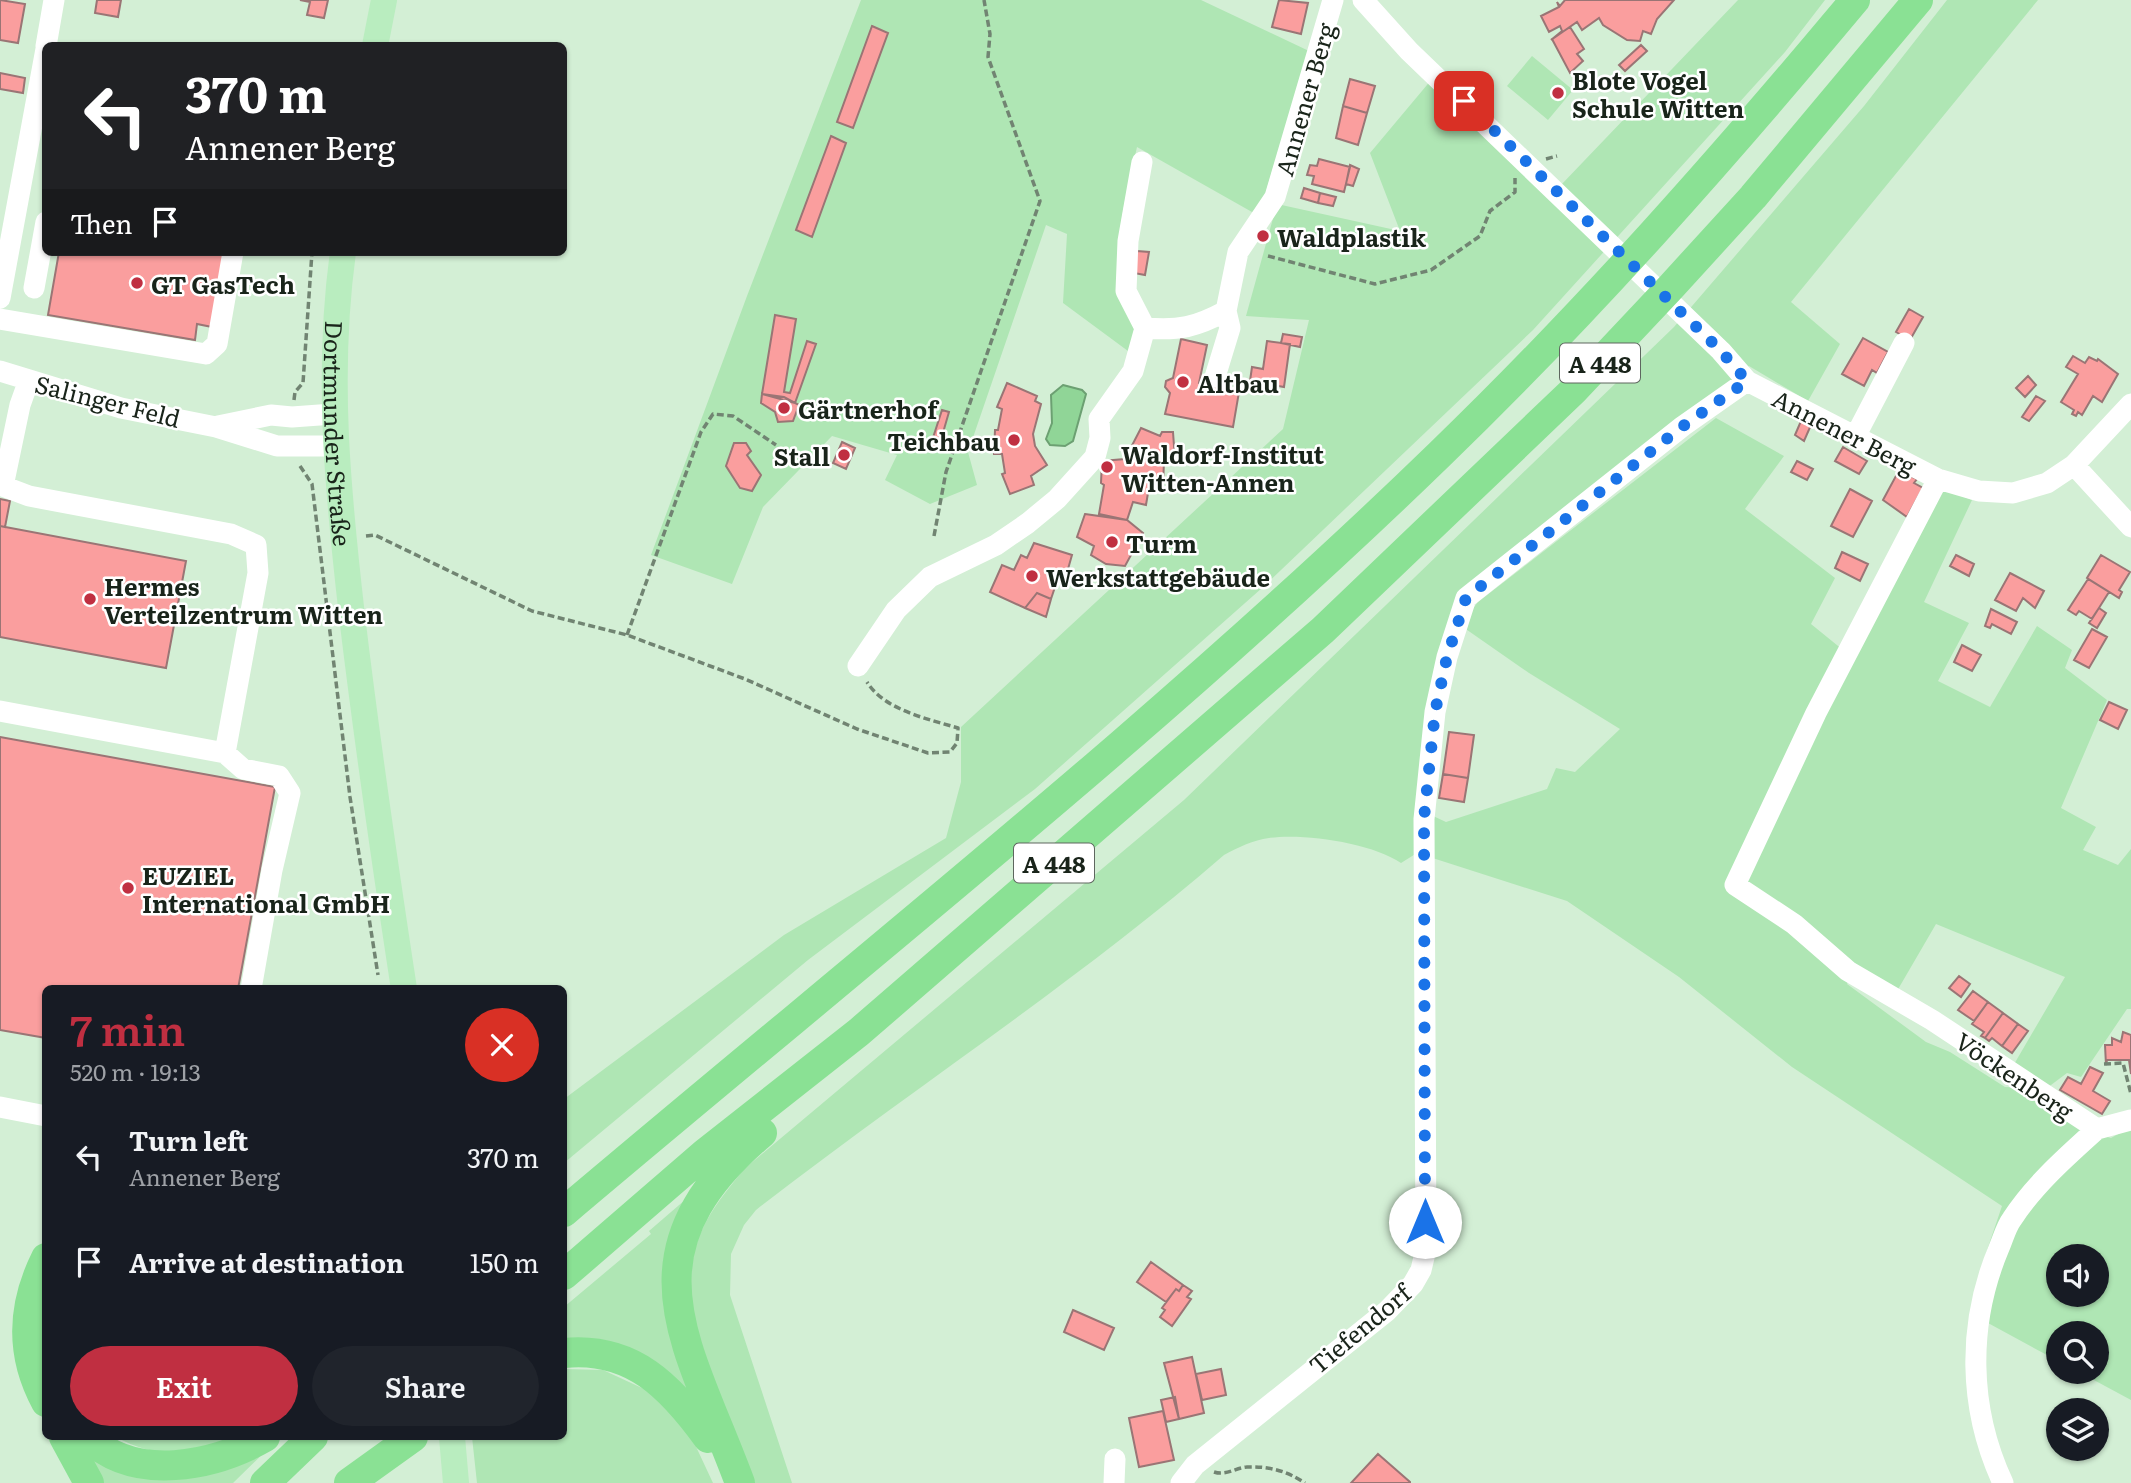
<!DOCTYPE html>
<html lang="en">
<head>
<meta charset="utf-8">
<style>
	body { margin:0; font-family:Literata,serif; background:#20242c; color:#f1f3f6; height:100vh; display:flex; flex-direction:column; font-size:26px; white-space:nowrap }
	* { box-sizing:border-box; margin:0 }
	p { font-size:23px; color:#9ea1a6 }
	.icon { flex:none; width:38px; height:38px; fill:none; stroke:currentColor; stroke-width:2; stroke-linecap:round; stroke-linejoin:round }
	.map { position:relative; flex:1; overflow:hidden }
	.side { position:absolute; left:42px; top:985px; width:525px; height:455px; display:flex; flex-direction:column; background:#171b24; border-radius:10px; box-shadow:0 2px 5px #0004 }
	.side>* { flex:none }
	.top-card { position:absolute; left:42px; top:42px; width:525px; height:214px; border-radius:10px; box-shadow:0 2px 5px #0004; background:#202124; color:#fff; overflow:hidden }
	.buttons { position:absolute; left:2046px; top:1244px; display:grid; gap:14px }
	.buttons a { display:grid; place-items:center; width:63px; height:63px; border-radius:50%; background:#171b24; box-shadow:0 2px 5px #0004; font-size:35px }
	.pin { position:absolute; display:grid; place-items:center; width:60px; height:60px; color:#fff; margin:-30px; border-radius:14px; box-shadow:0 4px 10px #0006 }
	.me { position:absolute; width:77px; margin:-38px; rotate:0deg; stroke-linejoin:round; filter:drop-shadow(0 0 5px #0008) }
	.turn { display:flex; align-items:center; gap:24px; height:147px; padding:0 28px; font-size:32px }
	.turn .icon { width:91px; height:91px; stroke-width:2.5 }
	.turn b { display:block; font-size:49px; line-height:60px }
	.then { display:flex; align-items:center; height:66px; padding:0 28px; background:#0003; gap:14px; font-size:26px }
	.round { display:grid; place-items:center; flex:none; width:74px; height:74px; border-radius:37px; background:#20242c }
	.headline { display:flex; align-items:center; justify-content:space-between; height:119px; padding:0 28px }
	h1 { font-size:42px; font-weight:600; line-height:52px; color:#c02f41 }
	.primary-button { display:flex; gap:14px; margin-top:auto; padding:14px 28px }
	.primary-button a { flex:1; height:80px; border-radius:42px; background:#c02f41; color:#fff; font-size:28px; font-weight:600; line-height:80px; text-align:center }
	.primary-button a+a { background:#20242c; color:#f1f3f6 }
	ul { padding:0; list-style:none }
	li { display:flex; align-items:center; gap:21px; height:105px; padding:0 28px }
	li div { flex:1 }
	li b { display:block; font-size:26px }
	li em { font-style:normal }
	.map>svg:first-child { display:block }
	.green { fill:#afe6b4; fill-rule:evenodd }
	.water { fill:#90d597; stroke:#6ca072; stroke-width:2 }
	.building { fill:#fa9e9e; stroke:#9a7575; stroke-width:2 }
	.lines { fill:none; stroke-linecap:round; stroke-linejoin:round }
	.path { stroke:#718472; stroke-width:3.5; stroke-dasharray:7 3.5; stroke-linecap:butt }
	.minor { stroke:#fff; stroke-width:21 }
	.major { stroke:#b9edbf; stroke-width:26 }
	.highway { stroke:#8ae194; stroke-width:30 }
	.route { stroke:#1a73e8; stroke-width:12; stroke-dasharray:0 21.6 }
	.poi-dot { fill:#c02f41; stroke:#fff; stroke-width:2.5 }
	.labels { text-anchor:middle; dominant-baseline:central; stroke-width:5; stroke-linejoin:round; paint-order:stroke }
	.shield { fill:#fff; stroke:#5e665f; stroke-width:2 }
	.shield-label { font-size:23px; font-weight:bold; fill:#19241a }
	.poi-label { font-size:24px; font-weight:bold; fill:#19241a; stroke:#fff; text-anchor:start }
	.street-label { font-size:24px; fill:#19241a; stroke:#fff }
</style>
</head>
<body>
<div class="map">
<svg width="2131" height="1483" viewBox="0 0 2131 1483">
	<rect width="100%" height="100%" fill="#d3efd5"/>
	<path class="green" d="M861,0H1201L1309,51L1260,211L1252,212L1137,147C1123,212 1104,266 1137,329L1128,351L1063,303L1067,234L1046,225L968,452L977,485L930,504L885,480L897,455L832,436L763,507L732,584L651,555L747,296Z
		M1738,0H1825L1785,52L1533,330L1262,588L1035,789L808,960L564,1163V1099L784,935L946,838L961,782V727L1283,429L1309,320L1246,316L1277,204L1400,231L1370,153L1432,79L1561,185Z
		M1947,0H2038L1791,302L1840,344L1808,401L1749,366L1457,602L1416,808L1446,822L1547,789L1556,768L1575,772L1620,729L1529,673L1460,625L1478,602L1716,418L1784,456L1745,509L1835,578L1811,624L1843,650L1936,493L1947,490L1972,500L1924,602L1969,623L1938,681L1990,707L2037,626L2072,650L2065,668L2107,700L2061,808L2096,827L2083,850L2118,865L2131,849V1009H2127L2081,1077L2067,1073L2047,1088L2013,1066L2065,977L1936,924L1897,991L1857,965L1847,984L1926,1042L1950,1052L2005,1087L2027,1088L2086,1131L2111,1138L2131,1127V1400L2079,1372H2096V1334H2058V1361L1988,1323L1981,1268L2002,1206L1792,1067L1679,977L1567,901L1417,853L1401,863C1372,843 1304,833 1269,838C1253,840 1239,847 1224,855C1076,983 910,1090 756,1210L744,1225L731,1254L730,1295L792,1483H755C727,1416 674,1320 696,1246C705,1216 725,1193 744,1169L1184,800L1674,327L1864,106ZM2058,1256H2096V1295H2058Z
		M1532,56L1573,90L1548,120L1507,86Z
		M693,1193L687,1211L697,1401L564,1347V1307L651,1234L649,1231Z
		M564,1369L603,1370L655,1394L692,1438L713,1483H477L472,1437H564Z
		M77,1437L111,1460L276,1441L233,1483H95Z
		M116,1437H235C191,1453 160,1461 116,1437Z"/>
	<path class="water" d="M1063,385L1082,390L1086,394L1073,441L1065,446L1050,445L1046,439L1052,423L1051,395Z"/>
	<path class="building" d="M0,0L25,4L18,43L0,40Z
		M97,0H121L118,17L95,13Z
		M300,0H328L324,18L307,15L310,2Z
		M1279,0L1308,3L1301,34L1272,27Z
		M1565,0H1674L1657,19L1651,34L1643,31L1640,41L1627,40L1603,25L1599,18L1582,30L1577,22L1551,40L1562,31L1560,26L1549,32L1541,16L1559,7L1557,2L1560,6Z
		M872,26L888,33L853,128L837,122Z
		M1570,27L1584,49L1577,54L1583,61L1570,73L1552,39Z
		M1641,45L1647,51L1625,71L1619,65Z
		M0,73L25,78L23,93L0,89Z
		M1350,79L1375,86L1367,113L1343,106Z
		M1343,106L1367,113L1358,145L1336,138Z
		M831,136L846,143L812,237L796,230Z
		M1319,159L1350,167L1344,192L1312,184L1314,176L1307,175L1310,165L1317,166Z
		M1350,165L1359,169L1353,186L1346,184Z
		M1304,188L1320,193L1318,203L1301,198Z
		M1320,193L1336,197L1333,206L1318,203Z
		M1137,251L1149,252L1145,275L1134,273Z
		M59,252H225L212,327L197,324L195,340L48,315Z
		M1909,309L1923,317L1910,340L1896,332Z
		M775,315L796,319L784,392L790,393L807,341L816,344L795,403L762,394Z
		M1283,334L1302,337L1300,347L1281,343Z
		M1863,338L1888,352L1877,373L1872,370L1864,386L1842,374Z
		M1181,339L1207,345L1199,383L1239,392L1233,427L1165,414L1170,393L1165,387L1166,381L1173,378Z
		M1267,341L1290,344L1284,387L1250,381L1252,367L1263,369Z
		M2073,356L2085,363L2089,357L2097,361L2098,359L2118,374L2102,402L2093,396L2082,415L2078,412L2076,416L2072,414L2074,410L2061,402L2078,374L2066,367Z
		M2028,376L2036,385L2025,397L2016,388Z
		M1007,383L1037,396L1035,401L1041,404L1033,434L1035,446L1047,465L1031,476L1034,485L1010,494L1002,474L1005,473L1002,454H994L995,430H998L1002,409L997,407Z
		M762,394L784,397L799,405L793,421L778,422L775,412L761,403Z
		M2036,396L2045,401L2029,421L2022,417Z
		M942,410L949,412L938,450L930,447Z
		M1801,421L1811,425L1804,441L1795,435Z
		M1141,428L1160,436L1162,432H1173L1175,460L1164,461L1163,486L1149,487L1146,505L1133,502L1127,520L1099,514L1104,485L1101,483L1102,461L1125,459Z
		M842,442L855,448L846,469L833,463Z
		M734,443H746L751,451L747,455L761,475L752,491L740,488L726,466Z
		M1843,447L1867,461L1859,474L1835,461Z
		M1797,461L1813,469L1807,480L1791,472Z
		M1897,474L1906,479L1908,475L1917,479L1914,483L1923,488L1907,517L1883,500Z
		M1850,489L1872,501L1853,537L1831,526Z
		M0,499L10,501L5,527L0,526Z
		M1085,514L1127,520L1143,533L1125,566L1106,564L1091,555L1094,546L1077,537Z
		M0,526L186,561L166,668L0,637Z
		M1034,543L1072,555L1064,583L1057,581L1051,599L1037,593L1025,608L990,592L1002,565L1014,570L1021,555L1027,558Z
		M1842,552L1868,564L1860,581L1835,568Z
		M1956,555L1974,564L1969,576L1950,566Z
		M2101,555L2130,572L2119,590L2122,592L2119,598L2087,578Z
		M2010,573L2044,591L2035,608L2023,598L2016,611L1995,600Z
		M2088,579L2109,592L2092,619L2079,611L2076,615L2068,610Z
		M1037,593L1051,599L1046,617L1025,608Z
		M2099,608L2106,613L2097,628L2089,623Z
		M1991,609L2017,622L2011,634L1992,624L1990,628L1985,626Z
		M2092,629L2107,637L2089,668L2074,660Z
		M1962,645L1981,655L1972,671L1954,662Z
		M2109,702L2127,710L2118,729L2100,720Z
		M1449,732L1474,735L1468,778L1443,774Z
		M0,737L275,787L238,989H46V1038L0,1030Z
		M1443,774L1468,778L1464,802L1439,798Z
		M1959,976L1970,984L1961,997L1949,988Z
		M1973,991L1988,1002L1974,1021L1958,1010Z
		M1988,1002L2003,1013L1985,1038L1981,1036L1984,1032L1972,1024Z
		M2003,1013L2018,1024L2002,1046L1992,1038L1989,1041L1985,1038Z
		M2018,1024L2028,1031L2012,1053L2002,1046Z
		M2123,1032L2131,1035V1074L2129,1060H2107L2106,1065L2105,1045H2112V1038L2121,1042Z
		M2090,1067L2103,1073L2093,1091L2110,1101L2102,1114L2060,1090L2068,1077L2081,1084Z
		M1151,1262L1183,1285L1179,1291L1176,1289L1166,1302L1137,1282Z
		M1183,1285L1192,1291L1187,1297L1191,1299L1172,1326L1160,1317L1165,1310L1162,1308L1176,1289L1179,1291Z
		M1073,1310L1114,1328L1104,1350L1064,1332Z
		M1192,1357L1204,1413L1179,1419L1164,1363Z
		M1221,1369L1226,1395L1202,1400L1196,1374Z
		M1175,1397L1179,1419L1166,1422L1161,1400Z
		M1163,1411L1174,1460L1139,1467L1129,1418Z
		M1378,1454L1410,1482V1483H1351Z"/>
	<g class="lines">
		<path class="path" d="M1546,159L1557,156
			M1268,256L1375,284L1431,270L1480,236L1490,211L1515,192V178
			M294,400L295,392L303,383L312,252
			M300,466L312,484L350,797L378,975
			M366,536L375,535L532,611L627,635L745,679L857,729L928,753L950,752L957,743L958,728C928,719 884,710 867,682
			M934,536L946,472L1040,201L988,57L990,34L984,0
			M627,635L701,432L713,414L733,416L776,445
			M2104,1064L2123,1063L2131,1094
			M1214,1472C1226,1476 1235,1468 1247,1467C1269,1466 1287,1471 1305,1483"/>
		<path class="minor" d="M1363,0L1409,51L1721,351L1747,381L1938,479L1979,491L2013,493L2047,483L2074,465L2131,404
			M46,46L54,0
			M1142,162L1128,241L1126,291L1145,328
			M34,288L46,222
			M0,298L46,49
			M0,319L206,354L217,344L233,252
			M0,371L121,408L216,427L277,446H334
			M1215,377L1230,328L1226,311
			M218,426L271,415L292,417L333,414
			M1856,435L1904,343
			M2074,465L2131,527
			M1938,479L1816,713L1735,885L1794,924L1848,971L1932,1020L2097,1129L2131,1120
			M0,485L29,496L231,534L256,545L258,573L225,753L0,711
			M3,486L20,405L29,380
			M858,666L896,610L930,577L996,545L1028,523L1057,499L1095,457L1100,438L1099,419L1133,371L1145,328C1179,331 1196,327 1226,311L1238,252L1275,197L1333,0
			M225,753L243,769L279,776L290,793L272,870L251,989
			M0,1107L46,1116
			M1114,1483L1115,1459
			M1181,1483L1195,1465L1387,1311L1413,1284L1421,1270L1426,1249L1424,819L1435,712L1447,657L1466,598L1683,426L1747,381
			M2003,1483C1968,1408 1967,1324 1999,1248C2003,1239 2006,1227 2012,1219C2034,1185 2067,1156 2097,1129"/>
		<g class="major">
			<path d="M375,46L384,0"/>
			<path id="s1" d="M343,252C326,375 338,494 352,616C367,741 385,865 404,989"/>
			<path d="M452,1437L456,1483"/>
		</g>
		<path class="highway" d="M564,1212C858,963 1163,723 1440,454C1588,311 1723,158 1855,0
			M46,1258C22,1306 20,1354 46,1402
			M564,1275L704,1154L859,1032L1323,630L1573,391L1670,288L1753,197L1918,0
			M564,1353C632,1346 671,1387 708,1438
			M64,1437L89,1483
			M88,1437C135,1483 214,1466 265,1437
			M265,1483L313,1437
			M349,1483L413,1437
			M740,1483C687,1340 619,1254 762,1133"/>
	</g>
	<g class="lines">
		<path class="route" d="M1425,1222L1424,818L1435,712L1447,657L1466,598L1683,426L1747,381L1721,351L1464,101"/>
	</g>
	<g class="poi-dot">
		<circle cx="1558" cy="93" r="7"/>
		<circle cx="1263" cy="236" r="7"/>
		<circle cx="137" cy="283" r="7"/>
		<circle cx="1183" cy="382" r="7"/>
		<circle cx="784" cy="408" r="7"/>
		<circle cx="1014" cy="440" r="7"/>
		<circle cx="844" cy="455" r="7"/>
		<circle cx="1107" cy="467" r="7"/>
		<circle cx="1112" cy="542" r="7"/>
		<circle cx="1032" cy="576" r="7"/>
		<circle cx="90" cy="599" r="7"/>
		<circle cx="128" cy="888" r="7"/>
	</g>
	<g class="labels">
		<g class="shield">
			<rect x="1560" y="343.5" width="80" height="39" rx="5"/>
			<rect x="1014" y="843.5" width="80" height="39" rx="5"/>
		</g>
		<g class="shield-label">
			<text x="1600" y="363">A 448</text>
			<text x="1054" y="863">A 448</text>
		</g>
		<g class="poi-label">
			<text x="1572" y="79">Blote Vogel<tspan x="1572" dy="28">Schule Witten</tspan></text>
			<text x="1277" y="236">Waldplastik</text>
			<text x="151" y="283">GT GasTech</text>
			<text x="1197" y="382">Altbau</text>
			<text x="798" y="408">Gärtnerhof</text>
			<text x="1000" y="440" text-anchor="end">Teichbau</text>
			<text x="1121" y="453">Waldorf-Institut<tspan x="1121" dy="28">Witten-Annen</tspan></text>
			<text x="830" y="455" text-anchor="end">Stall</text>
			<text x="1126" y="542">Turm</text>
			<text x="1046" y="576">Werkstattgebäude</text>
			<text x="104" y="585">Hermes<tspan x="104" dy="28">Verteilzentrum Witten</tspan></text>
			<text x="142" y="874">EUZIEL<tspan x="142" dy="28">International GmbH</tspan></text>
		</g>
		<g class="street-label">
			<text transform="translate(1304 99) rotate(-74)">Annener Berg</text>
			<text transform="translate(108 400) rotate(14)">Salinger Feld</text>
			<text transform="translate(1845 431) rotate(27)">Annener Berg</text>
			<text stroke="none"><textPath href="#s1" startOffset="182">Dortmunder Straße</textPath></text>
			<text transform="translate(2015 1075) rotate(34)">Vöckenberg</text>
			<text transform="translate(1359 1328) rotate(-40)">Tiefendorf</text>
		</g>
	</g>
</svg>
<div class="buttons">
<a><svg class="icon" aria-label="sound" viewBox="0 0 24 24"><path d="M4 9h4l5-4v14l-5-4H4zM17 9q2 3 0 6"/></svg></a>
<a><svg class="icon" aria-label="search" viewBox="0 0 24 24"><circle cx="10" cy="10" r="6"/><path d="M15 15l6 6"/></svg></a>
<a><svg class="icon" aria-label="layers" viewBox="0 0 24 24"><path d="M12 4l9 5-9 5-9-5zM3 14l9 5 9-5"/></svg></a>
</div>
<div class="pin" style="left:1464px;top:101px;background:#d93025"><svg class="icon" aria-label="arrive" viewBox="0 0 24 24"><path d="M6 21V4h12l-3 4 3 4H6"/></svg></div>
<svg class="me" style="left:1425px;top:1222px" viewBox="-20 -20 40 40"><circle r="19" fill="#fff"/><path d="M0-13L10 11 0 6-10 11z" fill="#1a73e8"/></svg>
<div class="top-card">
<div class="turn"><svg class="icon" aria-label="left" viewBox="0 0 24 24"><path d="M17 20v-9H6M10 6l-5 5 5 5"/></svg><div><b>370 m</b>Annener Berg</div></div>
<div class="then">Then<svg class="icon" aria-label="arrive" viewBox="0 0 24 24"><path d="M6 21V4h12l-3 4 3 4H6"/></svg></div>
</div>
<section class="side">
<div class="headline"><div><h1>7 min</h1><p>520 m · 19:13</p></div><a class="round" style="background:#d93025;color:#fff"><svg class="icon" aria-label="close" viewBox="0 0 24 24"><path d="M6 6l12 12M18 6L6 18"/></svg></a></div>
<ul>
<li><svg class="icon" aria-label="left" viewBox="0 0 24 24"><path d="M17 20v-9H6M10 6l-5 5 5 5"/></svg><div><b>Turn left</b><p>Annener Berg</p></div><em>370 m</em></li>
<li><svg class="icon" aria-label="arrive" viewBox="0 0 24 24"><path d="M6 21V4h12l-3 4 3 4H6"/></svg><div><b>Arrive at destination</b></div><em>150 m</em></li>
</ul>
<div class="primary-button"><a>Exit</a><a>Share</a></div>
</section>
</div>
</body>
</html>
